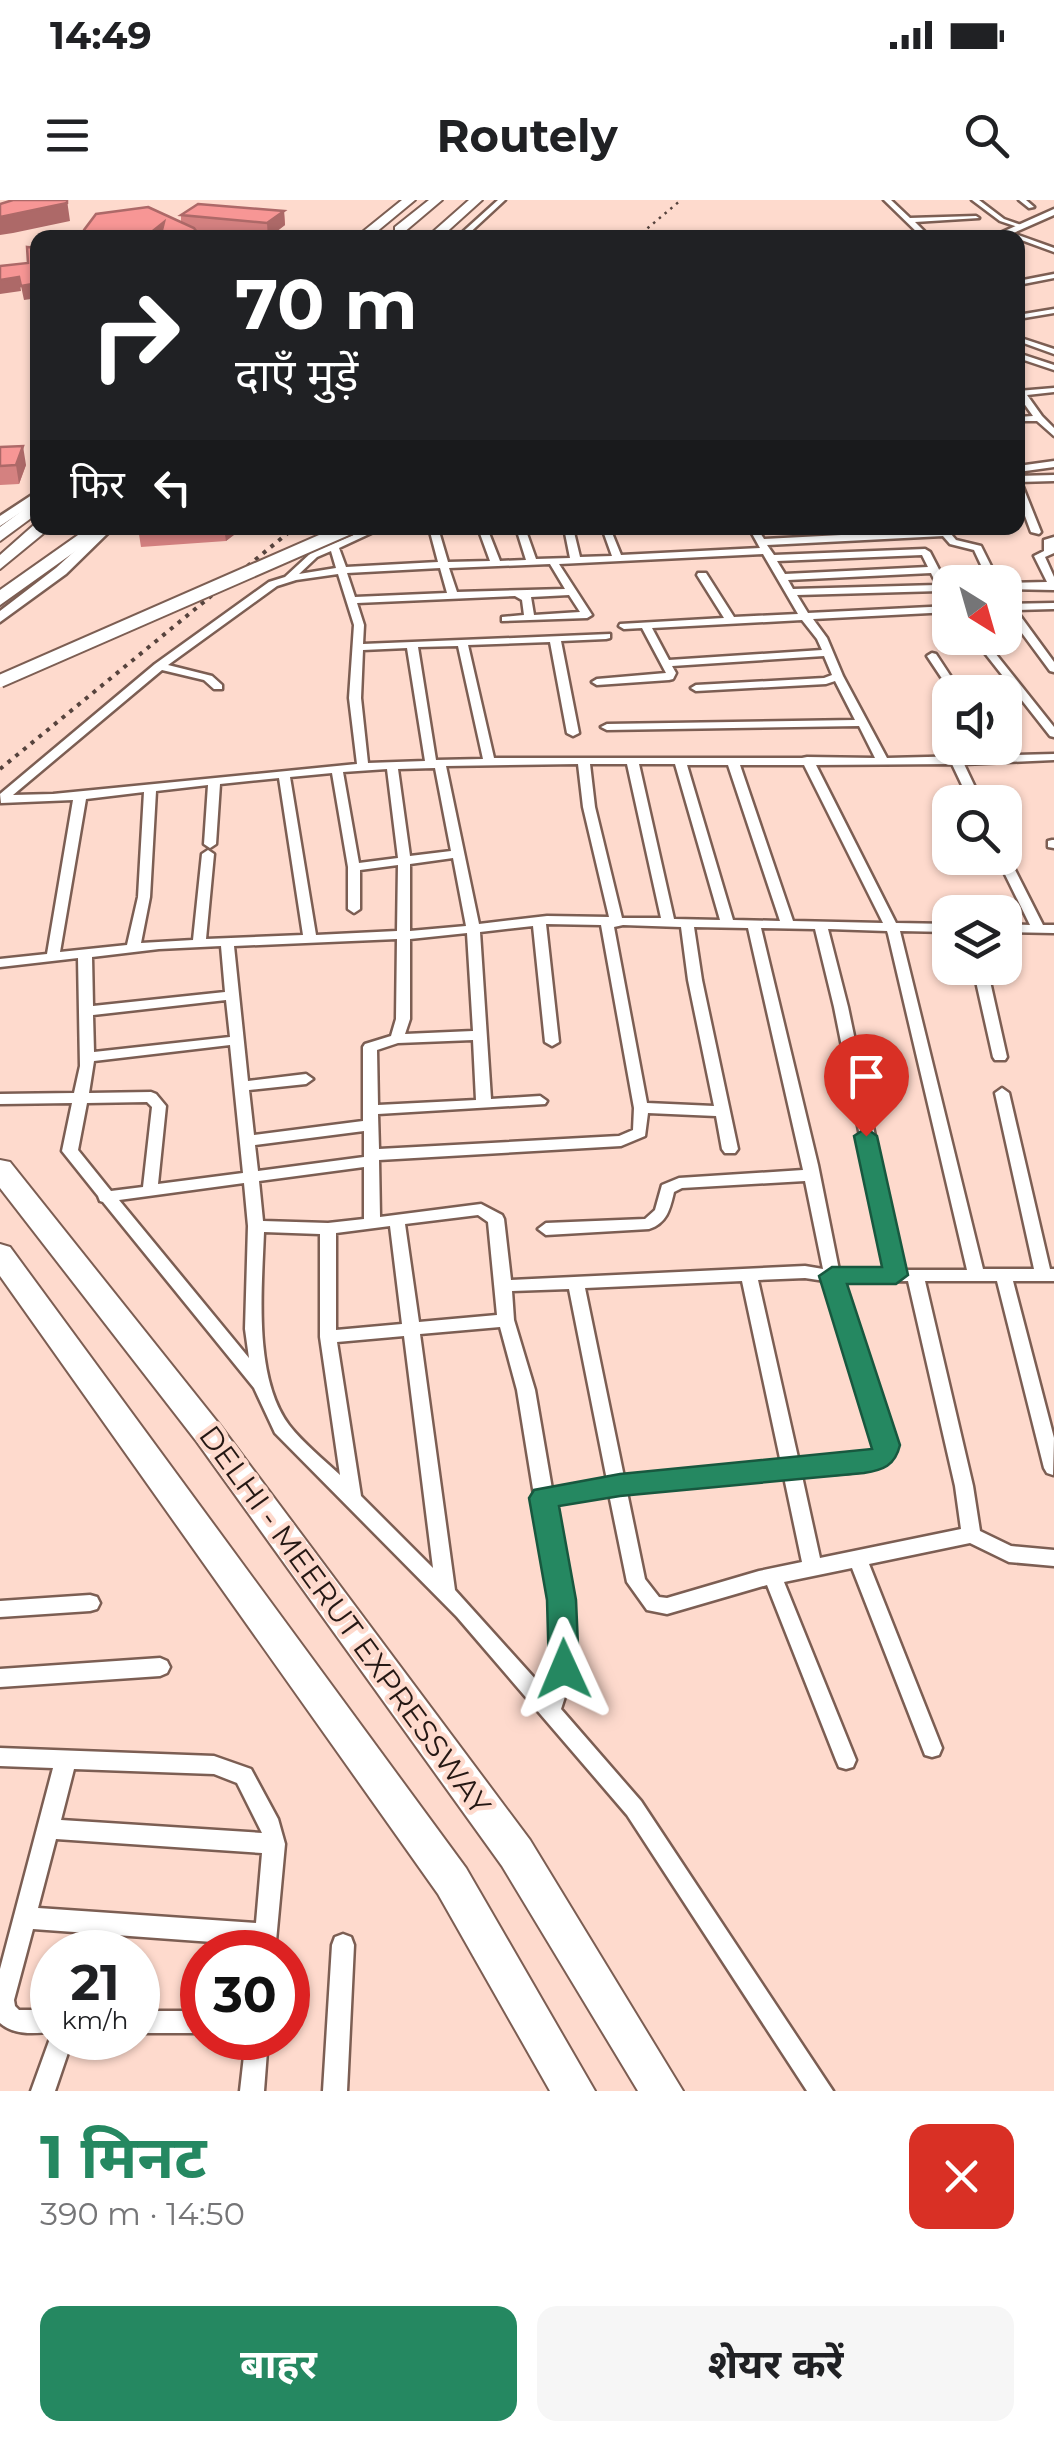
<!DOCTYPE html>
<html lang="hi">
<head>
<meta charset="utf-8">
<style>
	body { margin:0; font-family:Montserrat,"Noto Sans Devanagari",sans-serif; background:#f6f6f6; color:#202124; height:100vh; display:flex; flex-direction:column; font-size:38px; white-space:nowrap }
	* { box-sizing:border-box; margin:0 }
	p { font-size:32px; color:#757577 }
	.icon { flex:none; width:55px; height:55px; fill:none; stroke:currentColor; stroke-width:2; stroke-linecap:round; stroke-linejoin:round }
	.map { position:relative; height:1891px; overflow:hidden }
	.sheet { display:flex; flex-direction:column; background:#fff; flex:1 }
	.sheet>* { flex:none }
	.banner { position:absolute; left:30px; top:30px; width:995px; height:305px; border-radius:20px; box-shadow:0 2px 8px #0004; background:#202124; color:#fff; overflow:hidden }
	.needle { width:65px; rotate:143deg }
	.controls { position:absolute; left:932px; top:365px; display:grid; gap:20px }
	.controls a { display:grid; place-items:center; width:90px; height:90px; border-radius:20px; background:#fff; box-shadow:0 2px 8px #0004; font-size:50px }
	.speed { position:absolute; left:30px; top:1730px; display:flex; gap:20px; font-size:50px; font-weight:700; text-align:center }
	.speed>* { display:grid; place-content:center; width:130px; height:130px; border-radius:50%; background:#fff; box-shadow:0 2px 8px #0004; line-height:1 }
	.speed small { font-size:25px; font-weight:400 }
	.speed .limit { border:15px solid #d22; background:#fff; color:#111 }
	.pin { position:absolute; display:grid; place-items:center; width:85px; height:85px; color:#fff; margin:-102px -42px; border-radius:50% 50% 50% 0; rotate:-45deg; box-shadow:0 0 10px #0007 }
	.pin .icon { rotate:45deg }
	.me { position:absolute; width:110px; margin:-55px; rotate:359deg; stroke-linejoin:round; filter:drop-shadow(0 0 8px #0008) }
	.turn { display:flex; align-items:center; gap:35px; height:210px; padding:0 40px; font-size:45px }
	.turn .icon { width:130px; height:130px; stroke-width:2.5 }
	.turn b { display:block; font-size:70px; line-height:85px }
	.then { display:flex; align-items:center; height:95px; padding:0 40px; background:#0003; gap:20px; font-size:38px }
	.round { display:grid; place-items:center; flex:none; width:105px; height:105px; border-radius:20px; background:#f6f6f6 }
	.summary { display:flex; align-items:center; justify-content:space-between; height:170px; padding:0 40px }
	h1 { font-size:60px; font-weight:700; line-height:75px; color:#258861 }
	.cta { display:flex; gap:20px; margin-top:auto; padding:20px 40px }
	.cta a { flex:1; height:115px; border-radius:20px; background:#258861; color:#fff; font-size:40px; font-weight:700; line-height:115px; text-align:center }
	.cta a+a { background:#f6f6f6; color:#202124 }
	.status { display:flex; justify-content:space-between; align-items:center; height:70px; padding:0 50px; background:#fff; direction:ltr }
	.status svg { height:28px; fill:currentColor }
	header { display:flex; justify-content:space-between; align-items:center; height:130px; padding:0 40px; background:#fff; font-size:45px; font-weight:700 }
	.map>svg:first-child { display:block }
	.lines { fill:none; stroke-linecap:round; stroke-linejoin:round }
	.street-casing { stroke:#7c5e53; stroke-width:5 }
	.secondary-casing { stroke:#7c5e53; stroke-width:5 }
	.highway-casing { stroke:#7c5e53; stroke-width:4 }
	.street { fill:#fff; fill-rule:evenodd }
	.secondary { fill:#fff; fill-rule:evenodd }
	.highway { fill:#fff; fill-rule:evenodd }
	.rail-far1 { stroke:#56433d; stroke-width:2.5; stroke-dasharray:2.5 5; stroke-linecap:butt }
	.rail { stroke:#56433d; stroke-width:4; stroke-dasharray:4 6; stroke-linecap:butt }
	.secondary-bridge-casing { stroke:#7c5e53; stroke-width:16; stroke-linecap:butt }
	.secondary-bridge { stroke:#fff; stroke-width:12 }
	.wall { fill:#d48180 }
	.shaded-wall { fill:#ad6968 }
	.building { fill:#f79695; stroke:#ad6968; stroke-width:2.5 }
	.route { fill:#258861; stroke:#18583f; stroke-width:2.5 }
	.labels { text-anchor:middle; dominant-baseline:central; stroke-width:9; stroke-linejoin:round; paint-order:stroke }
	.near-street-label { font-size:30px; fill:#251814; stroke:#fedacd }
</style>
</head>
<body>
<div class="status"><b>14:49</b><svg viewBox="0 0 49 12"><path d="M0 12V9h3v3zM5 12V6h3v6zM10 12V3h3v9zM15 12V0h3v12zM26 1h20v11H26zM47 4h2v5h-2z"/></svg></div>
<header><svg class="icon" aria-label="menu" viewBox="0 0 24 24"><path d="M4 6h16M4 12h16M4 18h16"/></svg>Routely<svg class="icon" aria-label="search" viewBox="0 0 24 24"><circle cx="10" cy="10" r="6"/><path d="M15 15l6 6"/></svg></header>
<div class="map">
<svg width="1054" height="1891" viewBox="0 0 1054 1891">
	<rect width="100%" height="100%" fill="#fedacd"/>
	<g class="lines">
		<g class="street-casing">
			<path id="street" d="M498,0H505L464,38H456Z
				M884,0H891L910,18L976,16L979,18L915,22L931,38H923Z
				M972,0H979L1004,19L1024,26L1021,28L1000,21Z
				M1019,0H1026L1034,7L1029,8Z
				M1015,34L1054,48V52L1013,37Z
				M1054,74V78L1018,85V81Z
				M1054,109V113L1018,119V115Z
				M1018,137L1054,149V154L1018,141Z
				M1024,155L1054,165V170L1021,159V155Z
				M1054,188V192L1027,195L1042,216L1054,228V236L1037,221H1018V217L1033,216L1018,195V191Z
				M1054,261V267L1018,272V266Z
				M1054,275V281L1018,282V276Z
				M1018,284L1023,287L1041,332L1039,334L1031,332L1018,297Z
				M370,328H382L339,348L346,367L438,362L429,328H438L448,362L490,361L478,328H487L500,361L526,360L516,328H525L536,359L570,358L564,328H573L580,357L612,356L602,328H610L621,355L760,348L749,328H757L764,339L938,330L937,328H946L956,340L981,346L999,382H989L974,350L950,344L943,336L767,345L774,355L925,349L930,352L947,385L950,387V404L946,403L940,391L797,395L808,413L950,406V412L813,419L827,438L843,476L887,558L1054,554V560L964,564L982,602H970L952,564L816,565L896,723L950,724V732L900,731L983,1069H1034L995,893L1002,888L1009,893L1050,1069H1054V1081H1013L1054,1238L1053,1275L1047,1273L1044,1268L997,1081H925L973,1286L980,1331L1011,1346L1054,1350V1366L1009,1362L970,1343L869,1364L942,1548L939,1555L932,1557L925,1555L852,1368L784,1382L856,1560L853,1567L846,1569L839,1567L836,1560L767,1385L667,1414L647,1410L627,1382L609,1294L554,1303L571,1400L574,1469L561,1509L641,1601L833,1891H807L627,1615L457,1417L275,1233L254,1188L103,1002L100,1001L98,996L62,951L72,903L0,904V894L74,893L80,866L78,758L0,767V759L47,754L73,600L1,603L0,594L155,464L269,382L285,377L311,353ZM331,351L336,368L299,374L317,357ZM763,354L798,414L734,417L706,373H698L697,375L724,418L620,424L619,426L624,429L642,428L666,473L597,479L592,482L597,485L669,480L673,479L676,473L672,466L824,456L832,475L824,478L696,485L691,488L696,491L826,484L835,481L855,520L607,524L601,527L607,530L859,526L875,558L807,557L802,558H494L468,445L550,442L567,533L573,536L579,533L561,441L606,439L610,438V434L363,444L364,425L357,403L515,396L522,400L524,415L502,417V421L587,418L592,415L559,364ZM922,355L928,367L785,374L777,361ZM550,364L565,389L457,392L449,368ZM440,368L447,393L355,397L347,373ZM931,373L937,385L793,389L788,380ZM338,374L354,425L349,498L357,564L53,594L13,595L162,470L204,480L214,489H222V485L212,476L168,465L277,386L296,380ZM569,395L580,412L534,415L531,397ZM802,420L817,439L822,450L669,460L652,428ZM458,446L483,559L436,560L418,447ZM407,448L425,561L368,563L361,498L363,450ZM578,564L583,607L609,717L547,716L479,724L446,566ZM590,564H627L661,718H622L595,607ZM639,564H675L720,720L674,719ZM687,565H728L780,721L733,720ZM740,565H804L883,723L793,721ZM435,568L451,651L410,656L398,569ZM387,569L398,658L359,663L343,572ZM332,573L348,667V709L354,713L360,709V670L398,665L397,731L316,735L290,577ZM279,578L303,735L206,739L214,654L208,650L202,654L193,740L141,743L150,697L156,591L208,585L204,644L210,648L216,644L220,584ZM144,592L138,697L127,745L60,752L86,599ZM453,658L466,726L410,731V664ZM546,724L601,725L634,908L633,930L619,936L379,949L378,914L545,904L547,901L540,896L491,899L480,732L533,726L545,842L552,846L559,842ZM623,725L681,727L688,780L714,906L647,903L614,727ZM694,727L748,728L803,970L679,978L662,985L655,1010L645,1019L546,1023L538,1029L546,1035L649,1029C667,1023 670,1009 674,992L682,988L805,981L823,1069L805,1066L511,1080L504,1019L502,1015L481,1004L380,1017L379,960L621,946L645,936L648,913L716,916L722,949L725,953H735L738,949L702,780ZM761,728L815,729L834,807L887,1070H839L818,965ZM828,729L887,731L888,734L967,1070H903L848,807ZM467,733L473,831L405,834L410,819V739ZM397,739L396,819L391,836L365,844L363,847V921L254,935L249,890L306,884L313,879L306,874L248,881L234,746ZM221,746L225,792L93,806L92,757L159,749ZM226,800L230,837L94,852L93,815ZM473,840L476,900L378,905L377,850L398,843ZM230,845L243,973L158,984L166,906L156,894L151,892L89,893L94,861ZM147,902L152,907L143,987L111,991L78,950L87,903ZM364,931V957L258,971L255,945ZM364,967V1019L328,1023L263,1021L259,981ZM244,983L248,1026L245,1129L249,1158L119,1000ZM478,1015L488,1022L497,1115L419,1122L405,1024ZM390,1026L402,1124L336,1130V1033ZM264,1032L320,1034V1137L340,1275C323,1259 303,1243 289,1225C253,1177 262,1088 264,1032ZM805,1078L825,1081L877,1245L870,1255L799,1262L758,1080ZM742,1081L781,1263L624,1277L585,1088ZM908,1081L955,1286L961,1329L820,1358L802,1276C823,1274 864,1275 882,1265C890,1261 892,1253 895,1245L842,1082ZM569,1089L607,1280L552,1289L535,1190L514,1120L512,1091ZM500,1127L517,1190L551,1400L554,1469L547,1492L455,1390L420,1134ZM404,1136L433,1368L361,1296L337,1142ZM784,1277L802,1362L759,1371L667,1398L659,1397L645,1379L627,1292Z
				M1054,337V353L1045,357L1054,377V390L1005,389V383L1047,382L1034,356L1044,351V340Z
				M1054,403V409L1016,410L1054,462V472L1050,471L1005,410V404Z
				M973,438H983L1054,527V537L1050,536Z
				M932,453L936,454L961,492H951L927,456Z
				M1052,640H1054V648L1048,647V641Z
				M1005,655L1009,658L1043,725H1054V733L1005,732V724L1030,725L997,658H1005Z
				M973,768H987L1007,857L1005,860H995L993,857Z
				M90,1395L97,1397L100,1403L97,1409L90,1411L0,1417V1401Z
				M160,1458L167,1461L170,1467L167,1473L160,1476L0,1487V1469Z
				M0,1548L214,1556L251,1569L278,1619L285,1644L275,1752H253L254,1745L33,1729L14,1800L15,1806L19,1810H52V1832C34,1833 15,1836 0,1823V1769L53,1568L0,1566ZM74,1569L214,1574L237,1583L262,1633L61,1620ZM56,1639L262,1653L256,1723L38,1708Z
				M343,1734L351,1737L354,1745L347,1891H323L332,1745L335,1737Z
				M138,1811H202V1833H138Z
				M52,1833V1838H73L55,1891H31Z
				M246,1838H268L264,1891H240Z"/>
		</g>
		<g class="secondary-casing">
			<path id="secondary" d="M1054,9V15L1002,38H989Z
				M38,291V301L0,326V316Z
				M100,328H113L66,374L0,422V411L56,368Z"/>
		</g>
		<g class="highway-casing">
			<path id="highway" d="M402,0H415L369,38H355Z
				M429,0H442L403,33H395V27Z
				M469,0H482L440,38H426Z
				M38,299V313L0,341V327Z
				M35,324L50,328L0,369V355Z
				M88,328H108L0,405V390Z
				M0,960L10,962L219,1224L530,1640L683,1891H638L502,1666L197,1242L0,988Z
				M0,1044L10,1047L466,1668L595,1891H550L438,1694L0,1076Z"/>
		</g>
		<use href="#street" class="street"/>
		<use href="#secondary" class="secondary"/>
		<use href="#highway" class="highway"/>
		<path class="rail-far1" d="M636,38L681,0"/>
		<path class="rail" d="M0,569L294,328"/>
		<g class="secondary-bridge-casing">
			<path id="secondary-bridge" d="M0,481L350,328"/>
		</g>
		<use href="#secondary-bridge" class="secondary-bridge"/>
	</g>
	<path class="wall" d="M198,4L284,11L285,25L268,38L196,31L201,38H84V30L96,14L148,7L181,22V15Z
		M0,247L26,265L19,284L0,285Z
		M138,328H243L226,341L141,347Z"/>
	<path class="shaded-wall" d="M67,0L70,21L13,33L0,35V17Z
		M284,11L285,25L268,38L267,23Z
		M164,22L165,38H144Z
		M19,77L21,91L0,94V80Z
		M38,83V98L24,100L21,86Z
		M23,246L26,265L19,284L16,265Z
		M224,328H243L226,341Z"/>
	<path class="building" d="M13,0H67V3L0,17V4Z
		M198,4L284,11L267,23L181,15Z
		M148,7L194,28L201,38H160L164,22L144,38H84V30L96,14Z
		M27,47L38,48V83L21,86L19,77L0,80V66L28,63Z
		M23,246L16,265L0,266V247Z"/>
	<path class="route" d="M866,928L877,936L908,1075L896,1084H847L900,1245C895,1266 883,1270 864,1273L620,1296L559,1306L576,1400L579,1469L574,1479L564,1482L553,1479L549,1469L547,1400L529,1298L534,1290L620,1274L872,1249L819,1076L832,1067H882L854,936Z"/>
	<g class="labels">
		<g class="near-street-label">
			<text transform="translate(345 1420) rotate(54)">DELHI - MEERUT EXPRESSWAY</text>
		</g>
	</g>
</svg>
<div class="controls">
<a><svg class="needle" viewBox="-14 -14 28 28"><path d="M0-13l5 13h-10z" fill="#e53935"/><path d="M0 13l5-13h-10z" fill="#757577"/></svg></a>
<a><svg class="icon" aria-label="sound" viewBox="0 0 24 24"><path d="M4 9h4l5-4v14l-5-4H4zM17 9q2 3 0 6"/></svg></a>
<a><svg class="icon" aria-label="search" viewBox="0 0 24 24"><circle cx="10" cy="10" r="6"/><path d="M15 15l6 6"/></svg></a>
<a><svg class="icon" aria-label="layers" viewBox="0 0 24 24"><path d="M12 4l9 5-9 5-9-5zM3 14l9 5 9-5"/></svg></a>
</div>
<div class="speed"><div>21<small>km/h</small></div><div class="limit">30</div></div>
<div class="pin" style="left:866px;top:936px;background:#d93025"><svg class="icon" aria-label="arrive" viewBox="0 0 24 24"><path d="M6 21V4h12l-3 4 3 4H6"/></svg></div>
<svg class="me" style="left:564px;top:1469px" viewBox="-20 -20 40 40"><path d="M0-17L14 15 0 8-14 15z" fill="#258861" stroke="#fff" stroke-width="4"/></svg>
<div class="banner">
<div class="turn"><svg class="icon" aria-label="right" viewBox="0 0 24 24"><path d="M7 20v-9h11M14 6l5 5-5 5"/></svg><div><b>70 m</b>दाएँ मुड़ें</div></div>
<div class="then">फिर<svg class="icon" aria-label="left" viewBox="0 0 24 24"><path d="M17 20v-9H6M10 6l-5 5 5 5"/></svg></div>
</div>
</div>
<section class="sheet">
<div class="summary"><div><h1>1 मिनट</h1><p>390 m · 14:50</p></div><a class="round" style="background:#d93025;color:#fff"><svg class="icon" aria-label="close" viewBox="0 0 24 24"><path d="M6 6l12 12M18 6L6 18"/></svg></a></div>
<div class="cta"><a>बाहर</a><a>शेयर करें</a></div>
</section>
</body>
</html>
